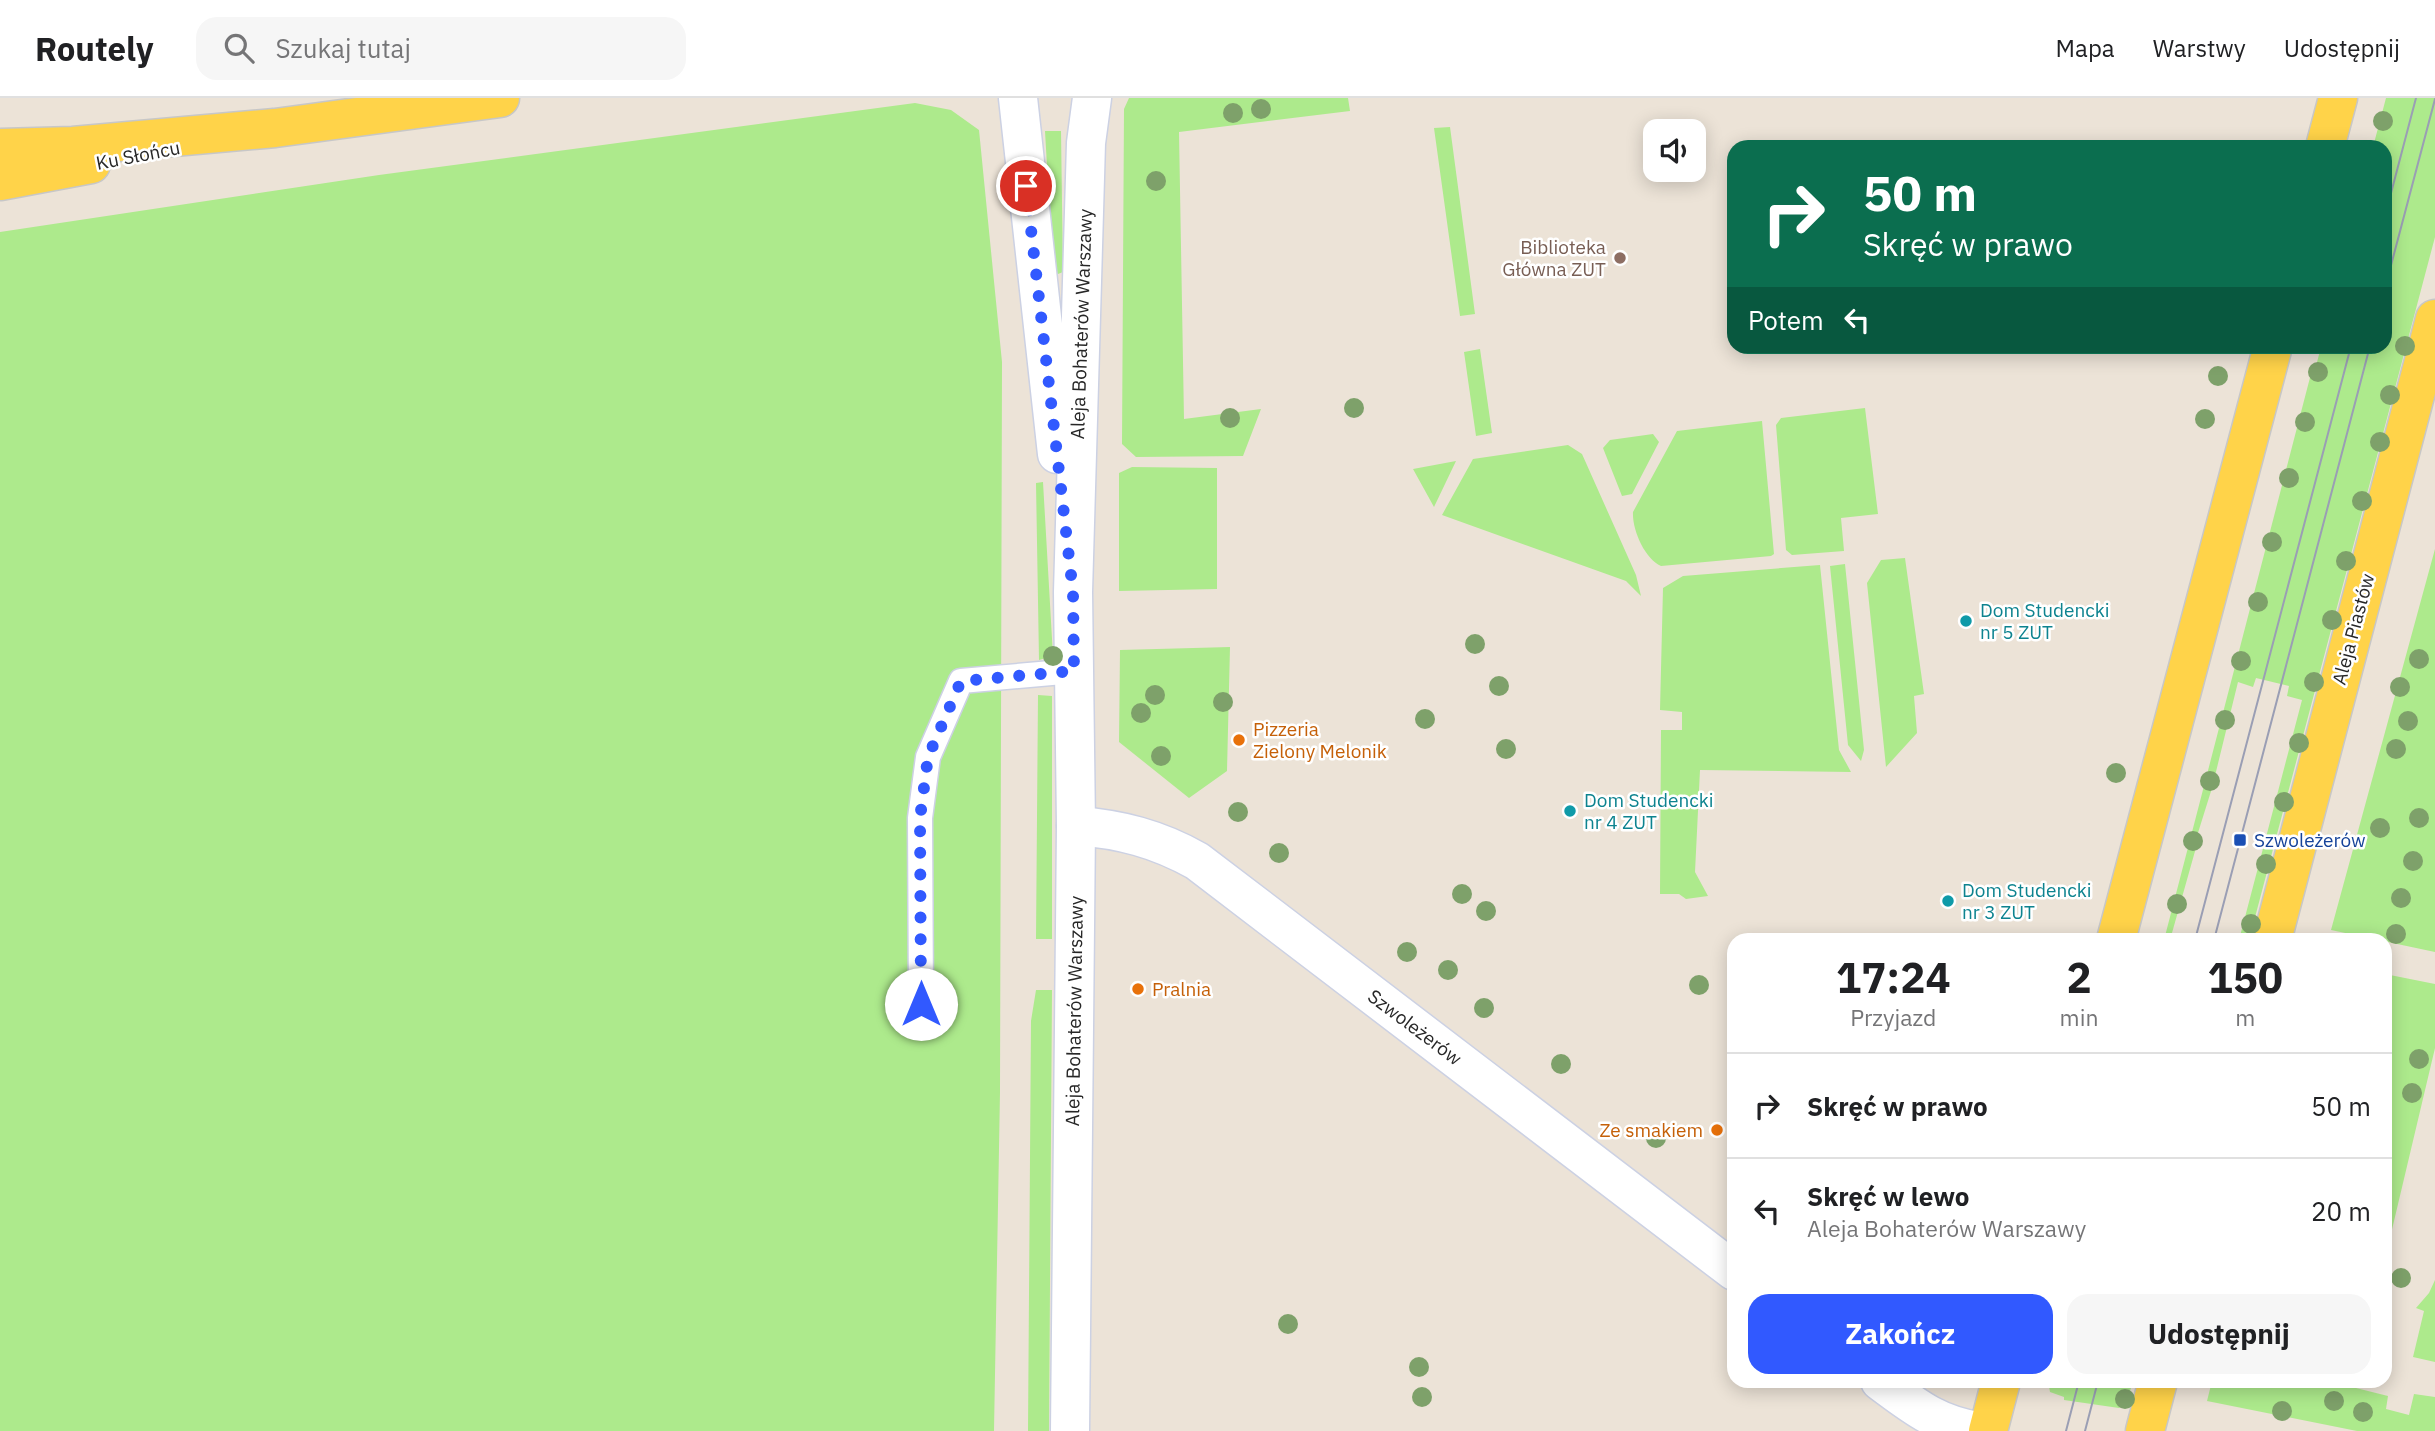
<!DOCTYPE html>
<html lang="pl">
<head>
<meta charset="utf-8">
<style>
	body { margin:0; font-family:"IBM Plex Sans",sans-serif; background:#f6f6f6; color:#202124; height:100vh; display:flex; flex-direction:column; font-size:26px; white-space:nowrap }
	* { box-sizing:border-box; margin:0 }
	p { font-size:23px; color:#757577 }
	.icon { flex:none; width:38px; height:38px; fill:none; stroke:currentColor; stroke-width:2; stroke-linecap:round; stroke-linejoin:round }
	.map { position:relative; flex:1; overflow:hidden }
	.panel { position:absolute; left:1727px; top:835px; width:665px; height:455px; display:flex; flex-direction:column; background:#fff; border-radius:21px; box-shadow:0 4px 18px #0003 }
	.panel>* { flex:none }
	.top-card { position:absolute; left:1727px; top:42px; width:665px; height:214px; border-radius:21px; box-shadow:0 4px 18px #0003; background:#0b6e4f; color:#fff; overflow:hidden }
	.controls { position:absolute; left:1643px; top:21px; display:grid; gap:14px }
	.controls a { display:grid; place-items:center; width:63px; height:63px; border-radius:14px; background:#fff; box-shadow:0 4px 18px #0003; font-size:35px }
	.pin { position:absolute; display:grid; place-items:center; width:60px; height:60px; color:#fff; margin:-30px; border:4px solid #fff; border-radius:50%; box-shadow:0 2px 7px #0007 }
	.me { position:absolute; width:77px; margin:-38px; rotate:0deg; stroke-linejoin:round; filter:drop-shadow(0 0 5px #0008) }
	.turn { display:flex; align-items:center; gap:24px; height:147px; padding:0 21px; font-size:32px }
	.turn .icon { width:91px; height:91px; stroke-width:2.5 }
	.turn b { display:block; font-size:49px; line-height:60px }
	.then { display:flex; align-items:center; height:66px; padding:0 21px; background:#0003; gap:14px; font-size:26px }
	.eta { display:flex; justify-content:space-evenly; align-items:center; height:119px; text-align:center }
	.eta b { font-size:42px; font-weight:700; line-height:49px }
	.button { display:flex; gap:14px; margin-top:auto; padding:14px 21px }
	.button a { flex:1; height:80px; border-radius:21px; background:#3159ff; color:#fff; font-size:28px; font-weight:700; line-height:80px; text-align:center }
	.button a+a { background:#f6f6f6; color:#202124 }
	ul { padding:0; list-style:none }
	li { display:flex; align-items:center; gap:21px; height:105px; padding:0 21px; border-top:2px solid #e0e0e0 }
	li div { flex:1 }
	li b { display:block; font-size:26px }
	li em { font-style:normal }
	header { display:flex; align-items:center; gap:42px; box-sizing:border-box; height:98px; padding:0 35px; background:#fff; border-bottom:2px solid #e0e0e0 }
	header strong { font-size:33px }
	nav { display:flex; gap:38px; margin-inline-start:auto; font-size:24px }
	.search { width:490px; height:63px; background:#f6f6f6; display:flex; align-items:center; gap:18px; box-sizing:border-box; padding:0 24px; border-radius:21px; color:#757577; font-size:26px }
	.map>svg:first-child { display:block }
	.green { fill:#adea8c }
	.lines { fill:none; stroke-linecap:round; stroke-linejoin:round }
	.service-casing { stroke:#ccd1e3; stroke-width:27 }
	.minor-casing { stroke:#ccd1e3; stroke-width:41 }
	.tertiary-casing { stroke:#ccd1e3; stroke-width:41 }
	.primary-casing { stroke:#c7c7c7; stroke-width:41 }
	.service { stroke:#fff; stroke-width:24 }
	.minor { stroke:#fff; stroke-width:38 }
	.tertiary { stroke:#fff; stroke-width:38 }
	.primary { stroke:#ffd349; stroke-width:38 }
	.tram { stroke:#9a9eb4; stroke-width:2 }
	.tree { fill:#7ea16a }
	.route { stroke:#3159ff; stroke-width:12; stroke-dasharray:0 21.6 }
	.education-dot { fill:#8d6e63; stroke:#fff; stroke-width:2.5 }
	.culture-dot { fill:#0f9aa8; stroke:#fff; stroke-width:2.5 }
	.food-dot { fill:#e8710a; stroke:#fff; stroke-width:2.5 }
	.transit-dot { fill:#1a4fb4; stroke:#fff; stroke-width:2.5 }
	.labels { text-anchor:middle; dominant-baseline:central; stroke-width:5; stroke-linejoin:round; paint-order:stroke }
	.street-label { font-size:19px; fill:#272727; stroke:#fff }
	.education-label { font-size:19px; fill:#785e54; stroke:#fff; text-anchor:end }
	.culture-label { font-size:19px; fill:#0d838f; stroke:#fff; text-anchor:start }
	.food-label { font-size:19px; fill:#c56008; stroke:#fff; text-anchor:start }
	.transit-label { font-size:19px; fill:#164399; stroke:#fff; text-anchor:start }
</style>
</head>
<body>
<header>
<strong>Routely</strong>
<div class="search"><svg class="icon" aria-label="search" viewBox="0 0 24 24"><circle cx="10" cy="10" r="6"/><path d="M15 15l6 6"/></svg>Szukaj tutaj</div>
<nav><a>Mapa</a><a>Warstwy</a><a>Udostępnij</a></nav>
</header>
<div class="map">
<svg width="2435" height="1333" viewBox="0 0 2435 1333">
	<rect width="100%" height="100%" fill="#ece3d7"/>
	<path class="green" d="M1129,0H1348L1350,13L1179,34L1184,321L1261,311L1243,358L1136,359L1122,346L1124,11Z
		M2386,0H2435V139L2249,842H2239L2302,602L2287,598L2289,588L2256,580L2253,589L2238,584L2212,690L2197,738L2199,739L2170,842H2164L2313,268H2316L2321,249L2385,248V49H2373Z
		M915,5L951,12L979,32L1002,264L1000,994L994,1333H0V134L379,77Z
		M1450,29L1475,216L1460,218L1434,30Z
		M1045,33H1061L1063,174L1058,176L1053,173Z
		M1480,251L1492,335L1476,338L1464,254Z
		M1865,310L1878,416L1841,420L1844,453L1792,457L1786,452L1776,327L1781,320Z
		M1762,323L1774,456L1771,458L1661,468C1645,461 1632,432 1633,414L1677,333Z
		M1653,336L1659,344L1632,396L1622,398L1603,350L1610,342Z
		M1568,347L1582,356L1636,477L1641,498L1626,483L1442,417L1473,361Z
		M1456,363L1434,409L1413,371Z
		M1132,369L1217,370V491L1119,493V375Z
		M1043,384L1053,558L1039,562L1036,385Z
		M2435,451V854L2331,832Z
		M1905,460L1924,596L1914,598L1917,635L1886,669L1867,485L1881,462Z
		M1845,466L1864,652L1861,663L1848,647L1830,468Z
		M1820,467L1839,652L1851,674L1700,672L1695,774L1708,798L1686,801L1679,796H1660L1661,632H1682V614L1660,612L1663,490L1683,478Z
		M1230,549L1227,673L1189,700L1119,644L1120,552Z
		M1038,597L1052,598V841H1036Z
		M2385,876L2435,886V950L2385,1161Z
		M1036,892H1052L1049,1333H1028L1031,923Z
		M2435,1182V1264L2413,1259L2424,1213L2416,1210L2429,1195Z
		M2048,1283H2133L2126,1307L2119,1310L2064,1302V1299L2050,1294Z
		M2212,1283H2348V1288L2388,1298L2386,1311L2409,1317L2414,1296L2435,1299V1333H2357L2207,1303Z"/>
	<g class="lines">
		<g class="service-casing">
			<path id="service" d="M921,906L920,720L928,659L961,583L1074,573"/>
		</g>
		<g class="minor-casing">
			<path id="minor" d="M1076,728C1120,731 1158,741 1197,763L1734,1173
				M1880,1283C1914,1308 1935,1326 1978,1333"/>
		</g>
		<g class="tertiary-casing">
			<path id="tertiary" d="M1018,0L1057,356
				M1070,1333L1076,728L1073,494L1086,45L1092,0"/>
		</g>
		<g class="primary-casing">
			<path id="primary" d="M2325,49L2338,0
				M0,50L73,48L275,30L500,0
				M0,83L91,66
				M2116,842L2273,248
				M2272,842L2435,221
				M1988,1333L2001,1283
				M2145,1333L2158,1283"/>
		</g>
		<use href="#service" class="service"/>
		<use href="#minor" class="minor"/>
		<use href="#tertiary" class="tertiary"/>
		<use href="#primary" class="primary"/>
		<path class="tram" d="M2385,118L2416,0
			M2385,190L2435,1
			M2195,842L2351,248
			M2214,842L2370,248
			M2066,1333L2079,1283
			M2085,1333L2098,1283"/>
	</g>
	<g class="tree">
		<circle cx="1261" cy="11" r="10"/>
		<circle cx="1233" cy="15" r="10"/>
		<circle cx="2383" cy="23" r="10"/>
		<circle cx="1156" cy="83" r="10"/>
		<circle cx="2405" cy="248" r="10"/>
		<circle cx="2318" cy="274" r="10"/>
		<circle cx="2218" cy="278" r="10"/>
		<circle cx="2390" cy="297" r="10"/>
		<circle cx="1354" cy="310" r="10"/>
		<circle cx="1230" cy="320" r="10"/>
		<circle cx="2205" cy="321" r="10"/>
		<circle cx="2305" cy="324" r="10"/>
		<circle cx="2380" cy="344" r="10"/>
		<circle cx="2289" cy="380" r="10"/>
		<circle cx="2362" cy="403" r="10"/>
		<circle cx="2272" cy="444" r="10"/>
		<circle cx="2346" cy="463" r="10"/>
		<circle cx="2258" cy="504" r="10"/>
		<circle cx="2332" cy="522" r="10"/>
		<circle cx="1475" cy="546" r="10"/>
		<circle cx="1053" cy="558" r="10"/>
		<circle cx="2419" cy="561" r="10"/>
		<circle cx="2241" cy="563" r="10"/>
		<circle cx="2314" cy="584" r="10"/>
		<circle cx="1499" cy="588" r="10"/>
		<circle cx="2400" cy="589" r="10"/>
		<circle cx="1155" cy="597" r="10"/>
		<circle cx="1223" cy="604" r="10"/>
		<circle cx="1141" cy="615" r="10"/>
		<circle cx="1425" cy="621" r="10"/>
		<circle cx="2225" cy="622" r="10"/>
		<circle cx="2408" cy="623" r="10"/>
		<circle cx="2299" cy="645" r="10"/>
		<circle cx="1506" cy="651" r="10"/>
		<circle cx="2396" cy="651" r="10"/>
		<circle cx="1161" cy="658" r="10"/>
		<circle cx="2116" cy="675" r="10"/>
		<circle cx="2210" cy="683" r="10"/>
		<circle cx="2284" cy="704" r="10"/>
		<circle cx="1238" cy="714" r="10"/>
		<circle cx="2419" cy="720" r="10"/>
		<circle cx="2380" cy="730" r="10"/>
		<circle cx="2193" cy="743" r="10"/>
		<circle cx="1279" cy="755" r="10"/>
		<circle cx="2413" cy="763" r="10"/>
		<circle cx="2266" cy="766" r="10"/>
		<circle cx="1462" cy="796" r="10"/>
		<circle cx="2401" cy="800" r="10"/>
		<circle cx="2177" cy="806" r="10"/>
		<circle cx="1486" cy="813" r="10"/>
		<circle cx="2251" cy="826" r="10"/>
		<circle cx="2396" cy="836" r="10"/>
		<circle cx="1407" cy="854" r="10"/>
		<circle cx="1448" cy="872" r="10"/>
		<circle cx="1699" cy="887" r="10"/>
		<circle cx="1484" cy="910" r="10"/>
		<circle cx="2419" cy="961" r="10"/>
		<circle cx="1561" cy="966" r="10"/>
		<circle cx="2412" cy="995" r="10"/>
		<circle cx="1656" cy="1040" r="10"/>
		<circle cx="2401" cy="1180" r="10"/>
		<circle cx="1288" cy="1226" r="10"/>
		<circle cx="1419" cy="1269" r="10"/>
		<circle cx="1422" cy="1299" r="10"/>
		<circle cx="2125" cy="1301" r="10"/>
		<circle cx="2334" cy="1303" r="10"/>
		<circle cx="2282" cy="1313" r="10"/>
		<circle cx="2363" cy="1314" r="10"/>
	</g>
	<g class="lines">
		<path class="route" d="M921,906L920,720L928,659L961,583L1074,573L1073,494L1026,88"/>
	</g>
	<circle class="education-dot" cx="1620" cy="160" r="7"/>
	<g class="culture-dot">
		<circle cx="1966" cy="523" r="7"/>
		<circle cx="1570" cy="713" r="7"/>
		<circle cx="1948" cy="803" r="7"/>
	</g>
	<g class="food-dot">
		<circle cx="1239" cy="642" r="7"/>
		<circle cx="1138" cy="891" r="7"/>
		<circle cx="1717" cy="1032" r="7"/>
	</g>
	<rect class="transit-dot" x="2233" y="735" width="14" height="14" rx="3.5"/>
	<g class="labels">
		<g class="street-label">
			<text transform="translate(138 57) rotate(-11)">Ku Słońcu</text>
			<text transform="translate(1081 226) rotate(-88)">Aleja Bohaterów Warszawy</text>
			<text transform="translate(2353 531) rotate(-75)">Aleja Piastów</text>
			<text transform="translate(1074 913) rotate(-89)">Aleja Bohaterów Warszawy</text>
			<text transform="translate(1415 929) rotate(37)">Szwoleżerów</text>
		</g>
		<g class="education-label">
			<text x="1606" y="149">Biblioteka<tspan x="1606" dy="22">Główna ZUT</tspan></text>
		</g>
		<g class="culture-label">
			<text x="1980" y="512">Dom Studencki<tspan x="1980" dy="22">nr 5 ZUT</tspan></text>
			<text x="1584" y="702">Dom Studencki<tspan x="1584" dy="22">nr 4 ZUT</tspan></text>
			<text x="1962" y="792">Dom Studencki<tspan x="1962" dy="22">nr 3 ZUT</tspan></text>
		</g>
		<g class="food-label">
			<text x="1253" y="631">Pizzeria<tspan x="1253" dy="22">Zielony Melonik</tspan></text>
			<text x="1152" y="891">Pralnia</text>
			<text x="1703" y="1032" text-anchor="end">Ze smakiem</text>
		</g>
		<g class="transit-label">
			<text x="2254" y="742">Szwoleżerów</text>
		</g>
	</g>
</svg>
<div class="controls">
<a><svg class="icon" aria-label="sound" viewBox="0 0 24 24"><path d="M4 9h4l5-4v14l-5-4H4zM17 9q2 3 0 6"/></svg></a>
</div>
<div class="pin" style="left:1026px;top:88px;background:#d93025"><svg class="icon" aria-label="arrive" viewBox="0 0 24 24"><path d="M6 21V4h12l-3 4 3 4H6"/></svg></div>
<svg class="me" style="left:921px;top:906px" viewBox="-20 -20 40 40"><circle r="19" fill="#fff"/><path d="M0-13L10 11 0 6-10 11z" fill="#3159ff"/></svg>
<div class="top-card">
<div class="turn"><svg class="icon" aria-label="right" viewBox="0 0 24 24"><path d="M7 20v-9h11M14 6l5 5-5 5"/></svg><div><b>50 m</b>Skręć w prawo</div></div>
<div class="then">Potem<svg class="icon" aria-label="left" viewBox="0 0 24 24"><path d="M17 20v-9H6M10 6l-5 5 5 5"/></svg></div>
</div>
<section class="panel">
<div class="eta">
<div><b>17:24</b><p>Przyjazd</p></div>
<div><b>2</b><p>min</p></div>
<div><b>150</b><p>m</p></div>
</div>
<ul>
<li><svg class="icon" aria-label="right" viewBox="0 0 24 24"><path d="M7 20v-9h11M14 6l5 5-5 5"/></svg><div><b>Skręć w prawo</b></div><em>50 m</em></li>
<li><svg class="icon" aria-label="left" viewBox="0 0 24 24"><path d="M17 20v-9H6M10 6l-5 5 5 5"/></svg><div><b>Skręć w lewo</b><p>Aleja Bohaterów Warszawy</p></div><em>20 m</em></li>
</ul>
<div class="button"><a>Zakończ</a><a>Udostępnij</a></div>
</section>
</div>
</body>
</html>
